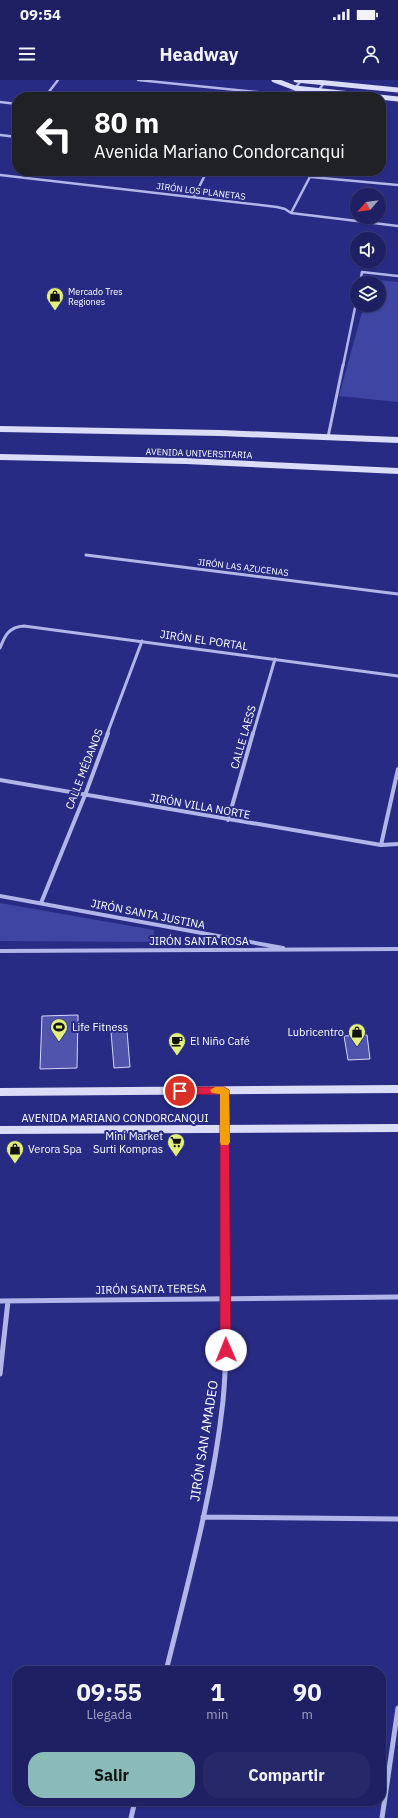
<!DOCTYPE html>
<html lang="es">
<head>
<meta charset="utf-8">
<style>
	body { margin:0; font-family:"IBM Plex Sans",sans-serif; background:#262869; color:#f1f3f6; height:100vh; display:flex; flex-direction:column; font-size:15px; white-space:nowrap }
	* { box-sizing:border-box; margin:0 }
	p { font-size:13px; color:#a1a3be }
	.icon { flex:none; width:22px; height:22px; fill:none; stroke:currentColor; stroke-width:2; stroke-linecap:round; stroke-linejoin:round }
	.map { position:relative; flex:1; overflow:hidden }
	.details { position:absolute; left:12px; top:1586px; width:374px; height:140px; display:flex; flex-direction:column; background:#1e2063; border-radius:16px; box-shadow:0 1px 3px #0004,0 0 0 1px #3c3e78 }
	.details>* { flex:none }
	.banner { position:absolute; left:12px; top:12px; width:374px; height:84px; border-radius:16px; box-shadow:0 1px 3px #0004,0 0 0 1px #3c3e78; background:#202124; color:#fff; overflow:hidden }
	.needle { width:26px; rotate:242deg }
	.buttons { position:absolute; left:350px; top:108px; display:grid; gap:8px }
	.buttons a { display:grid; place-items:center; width:36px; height:36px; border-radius:50%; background:#1e2063; box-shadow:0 1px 3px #0004,0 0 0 1px #3c3e78; font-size:20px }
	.pin { position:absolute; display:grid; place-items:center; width:34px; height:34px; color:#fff; margin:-17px; border:2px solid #fff; border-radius:50%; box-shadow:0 1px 4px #0007 }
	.me { position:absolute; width:44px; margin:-22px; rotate:359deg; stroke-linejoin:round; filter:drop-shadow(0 0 3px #0008) }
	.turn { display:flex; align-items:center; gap:14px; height:84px; padding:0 16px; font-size:18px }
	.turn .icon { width:52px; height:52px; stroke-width:2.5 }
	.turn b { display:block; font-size:28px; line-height:34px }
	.eta { display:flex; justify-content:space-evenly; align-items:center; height:68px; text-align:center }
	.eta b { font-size:24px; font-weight:700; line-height:28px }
	.cta { display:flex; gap:8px; margin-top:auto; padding:8px 16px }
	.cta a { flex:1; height:46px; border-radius:16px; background:#8bbbb9; color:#111; font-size:16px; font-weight:700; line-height:46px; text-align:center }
	.cta a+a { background:#262869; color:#f1f3f6 }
	.status { display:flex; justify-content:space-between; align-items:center; height:28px; padding:0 20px; background:#1e2063; direction:ltr }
	.status svg { height:11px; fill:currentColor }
	header { display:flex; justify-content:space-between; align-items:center; height:52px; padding:0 16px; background:#1e2063; font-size:18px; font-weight:700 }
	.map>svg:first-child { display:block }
	.green { fill:#3f45a2 }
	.building { fill:#5054ac; stroke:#d5d7f6 }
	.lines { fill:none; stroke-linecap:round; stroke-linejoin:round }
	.street-far3 { stroke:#b2b5e7; stroke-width:2.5 }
	.street-far2 { stroke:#b2b5e7; stroke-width:3 }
	.street-far1 { stroke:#b2b5e7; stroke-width:4 }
	.street { stroke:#b2b5e7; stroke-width:5 }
	.secondary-far2 { stroke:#dbdcf7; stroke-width:5 }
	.secondary-far1 { stroke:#dbdcf7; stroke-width:6 }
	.secondary { stroke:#dbdcf7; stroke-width:8 }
	.route { fill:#e11d48; stroke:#92132f }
	.slow { fill:#f59e0b }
	.labels { text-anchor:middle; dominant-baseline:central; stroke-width:4; stroke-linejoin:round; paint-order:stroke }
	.far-street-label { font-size:9px; fill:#fff; stroke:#282b84 }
	.far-poi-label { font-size:9px; fill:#fff; stroke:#282b84; text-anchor:start }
	.street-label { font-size:11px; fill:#fff; stroke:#282b84 }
	.poi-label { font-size:11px; fill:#fff; stroke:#282b84; text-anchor:start }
	.near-street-label { font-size:13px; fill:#fff; stroke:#282b84 }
</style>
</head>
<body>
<div class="status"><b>09:54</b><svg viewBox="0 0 49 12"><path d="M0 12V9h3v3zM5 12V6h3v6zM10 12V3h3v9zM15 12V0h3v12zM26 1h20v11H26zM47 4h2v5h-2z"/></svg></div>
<header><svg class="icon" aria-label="menu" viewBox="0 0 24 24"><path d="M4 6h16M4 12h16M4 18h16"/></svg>Headway<svg class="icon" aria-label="person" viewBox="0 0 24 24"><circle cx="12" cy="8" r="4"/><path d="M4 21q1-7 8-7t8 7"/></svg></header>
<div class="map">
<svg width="398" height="1738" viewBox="0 0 398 1738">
	<rect width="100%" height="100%" fill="#282b84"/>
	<path class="green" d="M371,199L398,202V322L339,316L364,225H379V203H370Z
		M0,823L154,850L153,862L0,861Z"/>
	<path class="building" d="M78,935L77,988L40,989L42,936Z
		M127,951L130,987L114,988L111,952Z
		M367,955L370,979L348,980L344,956Z"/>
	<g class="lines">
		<path class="street-far3" d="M138,0L267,13L318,11L324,3
			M45,17L58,0
			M300,17L295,8L301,1
			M0,22L17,24
			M0,55L17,57
			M0,95L277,127L285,129L291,133L398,146
			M311,97L398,105
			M194,117L207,91
			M291,133L313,91
			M360,203L362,192L398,196
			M343,286L357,218"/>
		<path class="street-far2" d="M328,357L343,285
			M86,475L398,514
			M0,568C5,555 9,547 24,546L398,596
			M107,654L142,561
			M253,654L275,579"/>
		<path class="street-far1" d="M0,700L381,765L398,764
			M228,740L253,653
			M381,765L398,689
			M0,816L283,868
			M41,823L85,715L108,653
			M0,871L398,869
			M224,1010L225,1128"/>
		<path class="street" d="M0,1221L398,1217
			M0,1294L8,1221
			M203,1437L398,1439
			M166,1591C188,1502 213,1413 223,1321C229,1257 225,1192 225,1127
			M131,1738L135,1721
			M382,1738L398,1628"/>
		<path class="secondary-far2" d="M274,0L295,8L398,19
			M296,0L398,10"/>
		<path class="secondary-far1" d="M0,349L220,353L398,360
			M0,377L186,381L398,391"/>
		<path class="secondary" d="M0,1012L398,1009
			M0,1050L398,1048"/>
	</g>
	<path class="route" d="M180,1007H224L229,1010L231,1270L230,1273L226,1275L222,1273L220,1270V1014L180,1015L175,1011Z"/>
	<path class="slow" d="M215,1007H224L229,1010L230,1062L228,1065H221L220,1062V1014L212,1013L210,1010Z"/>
	<defs>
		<g id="shop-pin" transform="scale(0.9)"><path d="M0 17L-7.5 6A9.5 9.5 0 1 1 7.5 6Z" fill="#e2ef78" stroke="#282b84"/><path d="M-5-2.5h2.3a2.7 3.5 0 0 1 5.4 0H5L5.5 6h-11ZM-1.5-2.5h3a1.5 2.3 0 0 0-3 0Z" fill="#111"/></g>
		<g id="stadium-pin" transform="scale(0.9)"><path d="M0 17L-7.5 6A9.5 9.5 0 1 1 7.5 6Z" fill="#e2ef78" stroke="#282b84"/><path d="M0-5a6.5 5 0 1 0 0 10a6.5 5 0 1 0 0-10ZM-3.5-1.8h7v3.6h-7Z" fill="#111"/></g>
		<g id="cafe-pin" transform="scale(0.9)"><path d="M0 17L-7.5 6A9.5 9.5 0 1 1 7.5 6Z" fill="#e2ef78" stroke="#282b84"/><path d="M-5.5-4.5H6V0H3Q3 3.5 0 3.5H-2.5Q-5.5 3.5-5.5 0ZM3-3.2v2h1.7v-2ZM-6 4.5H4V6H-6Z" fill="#111"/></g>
		<g id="supermarket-pin" transform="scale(0.9)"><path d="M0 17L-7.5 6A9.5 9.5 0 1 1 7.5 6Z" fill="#e2ef78" stroke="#282b84"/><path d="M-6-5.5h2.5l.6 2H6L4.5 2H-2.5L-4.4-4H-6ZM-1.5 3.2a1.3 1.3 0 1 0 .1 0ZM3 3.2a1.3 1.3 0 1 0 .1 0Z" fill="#111"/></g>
	</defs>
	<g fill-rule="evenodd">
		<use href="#shop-pin" x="55" y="216"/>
		<use href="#stadium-pin" x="59" y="947"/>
		<use href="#shop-pin" x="357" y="952"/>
		<use href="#cafe-pin" x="177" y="961"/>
		<use href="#supermarket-pin" x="176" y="1062"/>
		<use href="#shop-pin" x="15" y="1069"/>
	</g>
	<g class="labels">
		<g class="far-street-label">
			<text transform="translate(201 111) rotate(7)">JIRÓN LOS PLANETAS</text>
			<text transform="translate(199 373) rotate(2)">AVENIDA UNIVERSITARIA</text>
			<text transform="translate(243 487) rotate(7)">JIRÓN LAS AZUCENAS</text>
		</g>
		<g class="far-poi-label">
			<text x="68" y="211">Mercado Tres<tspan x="68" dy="10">Regiones</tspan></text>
		</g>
		<g class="street-label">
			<text transform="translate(204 560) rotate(8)">JIRÓN EL PORTAL</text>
			<text transform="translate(243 657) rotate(-74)">CALLE LAESS</text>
			<text transform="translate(84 689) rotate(-69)">CALLE MÉDANOS</text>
			<text transform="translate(200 726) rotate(10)">JIRÓN VILLA NORTE</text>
			<text transform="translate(148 834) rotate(11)">JIRÓN SANTA JUSTINA</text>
			<text x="199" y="861">JIRÓN SANTA ROSA</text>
			<text x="115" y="1038">AVENIDA MARIANO CONDORCANQUI</text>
			<text transform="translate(151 1209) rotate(-1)">JIRÓN SANTA TERESA</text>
		</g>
		<g class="poi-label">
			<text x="72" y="947">Life Fitness</text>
			<text x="344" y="952" text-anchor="end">Lubricentro</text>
			<text x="190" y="961">El Niño Café</text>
			<text x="163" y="1056" text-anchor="end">Mini Market<tspan x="163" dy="13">Surti Kompras</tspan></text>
			<text x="28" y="1069">Verora Spa</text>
		</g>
		<g class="near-street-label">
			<text transform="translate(204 1361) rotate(-81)">JIRÓN SAN AMADEO</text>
		</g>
	</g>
</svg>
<div class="buttons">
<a><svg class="needle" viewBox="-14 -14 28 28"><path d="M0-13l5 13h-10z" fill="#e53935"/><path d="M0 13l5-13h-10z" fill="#a1a3be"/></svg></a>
<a><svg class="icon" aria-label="sound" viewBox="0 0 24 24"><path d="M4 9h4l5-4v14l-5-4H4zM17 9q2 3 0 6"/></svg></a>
<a><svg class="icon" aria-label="layers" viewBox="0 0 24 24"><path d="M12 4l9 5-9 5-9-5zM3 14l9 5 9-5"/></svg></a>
</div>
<div class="pin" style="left:180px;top:1011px;background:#d93025"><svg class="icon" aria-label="arrive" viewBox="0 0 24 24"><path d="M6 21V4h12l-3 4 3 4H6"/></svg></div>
<svg class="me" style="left:226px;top:1270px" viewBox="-20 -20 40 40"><circle r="19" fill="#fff"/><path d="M0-13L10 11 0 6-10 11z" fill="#e11d48"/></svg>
<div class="banner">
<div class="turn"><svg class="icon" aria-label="left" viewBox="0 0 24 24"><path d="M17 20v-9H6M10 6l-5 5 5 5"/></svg><div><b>80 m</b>Avenida Mariano Condorcanqui</div></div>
</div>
<section class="details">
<div class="eta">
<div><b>09:55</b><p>Llegada</p></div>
<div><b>1</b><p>min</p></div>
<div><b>90</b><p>m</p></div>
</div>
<div class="cta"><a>Salir</a><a>Compartir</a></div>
</section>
</div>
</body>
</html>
